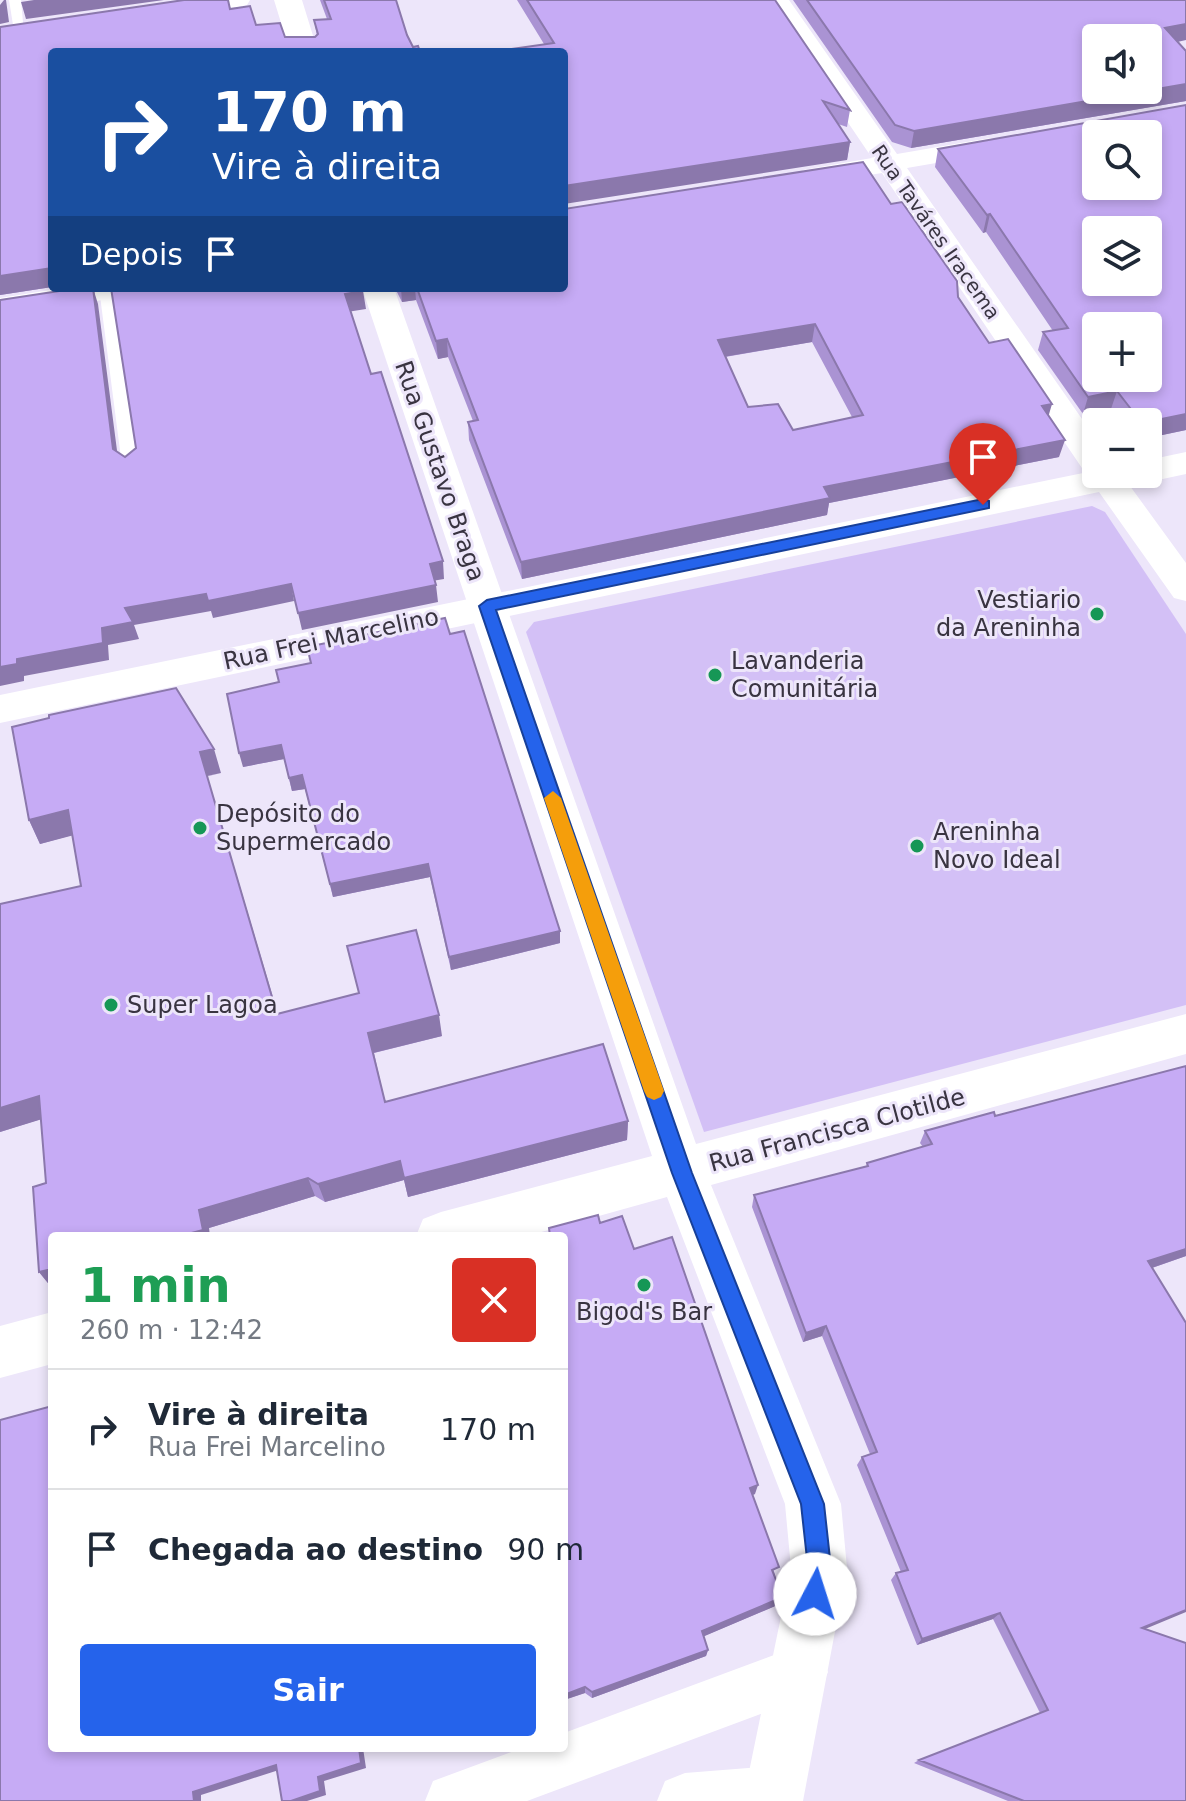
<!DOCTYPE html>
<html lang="pt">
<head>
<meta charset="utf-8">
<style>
	body { margin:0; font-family:"DejaVu Sans",sans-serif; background:#f2f2f3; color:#1f2937; height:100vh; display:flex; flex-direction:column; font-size:30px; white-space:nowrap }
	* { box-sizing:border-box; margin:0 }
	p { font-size:26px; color:#747a83 }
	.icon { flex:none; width:44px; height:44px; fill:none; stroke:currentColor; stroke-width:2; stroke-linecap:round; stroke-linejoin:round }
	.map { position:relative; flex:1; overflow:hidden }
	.details { position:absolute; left:48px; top:1232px; width:520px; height:520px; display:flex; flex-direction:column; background:#fff; border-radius:8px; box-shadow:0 4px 12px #0003 }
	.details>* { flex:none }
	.top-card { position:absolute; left:48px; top:48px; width:520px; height:244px; border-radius:8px; box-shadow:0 4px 12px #0003; background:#1a4fa0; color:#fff; overflow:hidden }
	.buttons { position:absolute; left:1082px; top:24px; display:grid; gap:16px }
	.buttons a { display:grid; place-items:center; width:80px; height:80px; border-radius:8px; background:#fff; box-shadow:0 4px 12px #0003; font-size:40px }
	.pin { position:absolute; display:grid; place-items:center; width:68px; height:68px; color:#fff; margin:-82px -34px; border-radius:50% 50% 50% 0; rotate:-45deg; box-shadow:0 0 8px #0007 }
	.pin .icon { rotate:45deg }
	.me { position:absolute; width:88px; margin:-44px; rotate:5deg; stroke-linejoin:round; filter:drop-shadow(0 0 6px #0008) }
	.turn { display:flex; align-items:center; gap:28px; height:168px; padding:0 32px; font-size:36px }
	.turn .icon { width:104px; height:104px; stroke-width:2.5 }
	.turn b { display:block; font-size:56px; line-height:68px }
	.then { display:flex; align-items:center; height:76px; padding:0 32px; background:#0003; gap:16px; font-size:30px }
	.round { display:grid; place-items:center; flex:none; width:84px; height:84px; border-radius:8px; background:#f2f2f3 }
	.summary { display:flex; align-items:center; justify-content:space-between; height:136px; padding:0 32px }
	h1 { font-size:48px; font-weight:700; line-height:60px; color:#1e9e55 }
	.button { display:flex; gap:16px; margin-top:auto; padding:16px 32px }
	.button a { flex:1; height:92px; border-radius:8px; background:#2563eb; color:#fff; font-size:32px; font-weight:700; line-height:92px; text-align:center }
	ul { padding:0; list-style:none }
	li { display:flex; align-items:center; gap:24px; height:120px; padding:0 32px; border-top:2px solid #e0e1e3 }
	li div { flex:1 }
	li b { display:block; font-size:30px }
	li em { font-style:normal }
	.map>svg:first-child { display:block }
	.green { fill:#d3c0f6 }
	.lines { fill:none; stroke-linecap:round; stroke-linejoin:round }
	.service { fill:#fff; fill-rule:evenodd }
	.minor { fill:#fff; fill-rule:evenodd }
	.tertiary { fill:#fff; fill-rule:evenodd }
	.wall { fill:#aa93d3; fill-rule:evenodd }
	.shaded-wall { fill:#8b78ac }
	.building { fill:#c6abf5; stroke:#8b78ac; stroke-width:2; fill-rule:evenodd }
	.route { fill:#2563eb; stroke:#184099; stroke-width:2 }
	.slow { fill:#f59e0b }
	.poi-dot { fill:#169756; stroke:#ede6fa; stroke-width:3 }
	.labels { text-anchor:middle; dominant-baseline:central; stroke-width:6; stroke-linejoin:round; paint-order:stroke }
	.far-street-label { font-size:20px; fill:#393441; stroke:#ede6fa }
	.street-label { font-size:24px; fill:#393441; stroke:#ede6fa }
	.poi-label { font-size:24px; fill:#393441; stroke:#ede6fa; text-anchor:start }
</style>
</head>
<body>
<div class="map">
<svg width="1186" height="1801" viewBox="0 0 1186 1801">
	<rect width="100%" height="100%" fill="#ede6fa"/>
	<path class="green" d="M1092,506L1105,512L1186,634V1005L704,1132L526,632L534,622Z"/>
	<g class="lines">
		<path class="service" d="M9,0H21L24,34L14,31Z
			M99,288H109L111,291L138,466L130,472L122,466Z"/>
		<path class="minor" d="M186,0H250L247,5L238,7L175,16L166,14L163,9L166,4Z
			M765,0H789L897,154L990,138L1000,140L1004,146L1000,152L907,168L1096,439V474H1148V460L1186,452V474L1130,486L1186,563V601L1174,598L1099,492L0,723V695L1088,472L1084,471L882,173L813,184L803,182L799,176L803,170L872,158Z
			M63,288H137L132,294L122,297L0,316V298Z
			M801,1645L820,1653L828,1672L820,1691L801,1699L527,1801H425L433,1781L522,1748H564V1733Z
			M775,1766L795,1774L803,1794L800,1801H657L665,1781L685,1773Z"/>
		<path class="tertiary" d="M274,0H302L318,52H290Z
			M362,288H394L696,1144L1186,1014V1054L711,1185L841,1504L847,1568L803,1801H743L791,1568L785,1504L667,1197L527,1236H416L423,1219L441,1212L652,1156Z
			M52,1312V1364L0,1378V1326Z"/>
	</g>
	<path class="wall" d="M184,0H228L230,9L250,6L256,25L280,23L285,37H315L317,36L314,20L327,19L320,0H396L407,35L413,47L418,46L420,52H52V287L0,295V27Z
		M517,0H775L850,110L847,127L838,124L850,142L847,160L544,44Z
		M793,0H1186L1177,42L1186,51V101L911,148L892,142Z
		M938,149L1186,430L1148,438V422H1121L1111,409L1083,414L1038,350L1043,332L1053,331L986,232L983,233L935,167Z
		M891,204L989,343L1048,415L1059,457L829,503L827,515L522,579L469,440L468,422L473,421L448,357L438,359L416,300L402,302L395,288H564ZM812,342L852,417L793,430L748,407L725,357Z
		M450,634L560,931V943L451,970L430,877L333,897L305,789L292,791L284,759L243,767L279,682Z
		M221,773L207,776L278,1014L442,1036L374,1053L385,1102L628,1121L627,1140L408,1197L404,1180L325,1202L315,1196L209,1228L52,1236V1288L39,1272L46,1183L41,1119L0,1132L81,886L72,835L40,844L29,820Z
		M1186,1066V1256L1152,1268L1145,1629L1186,1801H1008L914,1763L919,1760L1040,1713L993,1619L917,1645L891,1580L896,1573L901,1572L857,1465L862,1457L870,1454L822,1336L803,1342L752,1207L754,1195L866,1167L867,1163L923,1147L920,1143L925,1131L995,1116Z
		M600,1223L634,1249L755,1494L752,1495L775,1575H774L783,1597L780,1604L704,1636L708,1650L706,1656L592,1698L585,1693L564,1700V1236H550L549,1228Z"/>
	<path class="shaded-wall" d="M4,0H6L9,22L0,24V5Z
		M34,0H164L26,19L21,2Z
		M1186,24V40L1160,46L1165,28Z
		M1186,84V101L911,148L914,131Z
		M850,142L847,160L564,204V186Z
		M990,214L986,232L983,233L987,215Z
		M52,268V287L0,295V276Z
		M93,288L98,304L119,466L113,449Z
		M401,288H415L416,300L402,302Z
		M363,291L366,309L347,312L345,294Z
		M815,324L812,342L717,358L718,340Z
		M447,339L448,357L438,359L436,341Z
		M1117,391L1111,409L1083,414L1088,397Z
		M1052,404L1047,421L1042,406Z
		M1186,414V430L1148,438V422Z
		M1065,440L1059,457L829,503L827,515L522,579L521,562L824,487Z
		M443,561L444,579L432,581L430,564Z
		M291,584L294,601L213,618L211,611L134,625L139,639L108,645L109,660L24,676V681L0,686V667L17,659L102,628L125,608L206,594Z
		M436,585L438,602L302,630L298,613Z
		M281,745L284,759L243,767L239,753Z
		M214,749L221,773L207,776L284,1035L200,752Z
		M302,775L305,789L292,791L289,778Z
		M68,810L78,834L40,844L29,820Z
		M428,864L430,877L333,897L330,884Z
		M560,931V943L451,970L449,957Z
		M439,1015L442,1036L373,1053L368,1033Z
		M39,1096L52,1116L0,1132V1108Z
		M628,1121L627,1140L408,1197L404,1180L325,1202L318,1184L400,1161Z
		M308,1178L315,1196L209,1228L210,1236H180L199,1210Z
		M1186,1249V1256L1140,1272L1148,1261Z
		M52,1269V1288L39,1272Z
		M826,1326L822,1336L803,1342L806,1333Z
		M758,1485L755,1494L747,1497L750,1488Z
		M783,1597L780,1604L700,1638L702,1631Z
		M1186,1610V1612L1133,1634L1142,1628Z
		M1000,1613L993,1619L917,1645L922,1639Z
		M708,1650L706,1656L592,1698V1692Z
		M585,1687V1693L564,1700V1695Z
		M359,1748H363L366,1768L324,1781L326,1795L307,1801H291L318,1777Z
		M276,1765L282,1769L201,1795V1801H194L193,1792Z"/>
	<path class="building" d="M184,0H228L230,9L250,6L256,25L280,23L285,37H315L318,34L314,20L331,19L324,0H396L407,35L413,47L418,46L420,52H52V268L0,276V27Z
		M527,0H775L850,110L823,101L850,142L564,186V52H490L554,43Z
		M807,0H1186V24L1165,28L1186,51V84L914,131L895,125ZM1096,38H1148V90H1096Z
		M475,49L476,52H455Z
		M1186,105V414L1147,422H1141L1117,391L1088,397L1043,332L1068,328L990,214L987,215L938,149ZM1096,134H1148V186H1096ZM1096,230H1148V282H1096ZM1096,326H1148V378H1096Z
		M863,162L891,204L902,202L957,281L958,297L989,343L1008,339L1052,404L1042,406L1065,440L824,487L830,498L521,562L468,422L478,420L447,339L436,341L417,288H564V209ZM815,324L863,415L793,430L778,404L748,407L718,340Z
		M79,288H93L113,449L125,457L136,448L111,288H362L363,291L345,294L371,374L381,372L443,561L430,564L436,585L298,613L291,584L208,601L206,594L125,608L133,622L102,628L103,643L17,659V664L0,667V300Z
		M445,618L450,634L464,631L560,931L449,957L428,864L330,884L302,775L289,778L281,745L239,753L227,694L279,682L276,670L311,663L307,647Z
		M176,688L214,749L200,752L277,1014L359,993L347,946L416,930L439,1015L368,1033L385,1102L603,1044L628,1121L404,1178L400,1161L318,1184L308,1178L199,1210L203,1230L180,1236H52V1269L39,1272L33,1187L46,1183L39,1096L0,1108V904L81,886L68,810L29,820L12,727L49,718V715Z
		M1186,1066V1249L1148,1261L1186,1323V1610L1142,1628L1186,1643V1801H1024L919,1760L1048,1710L1000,1613L922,1639L896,1573L908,1570L862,1457L877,1452L826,1326L806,1333L754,1195L868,1166L867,1163L932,1144L925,1131L994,1112L995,1116Z
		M598,1215L600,1223L622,1216L634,1249L672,1237L758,1485L750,1488L779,1567L772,1570L783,1597L702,1631L708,1650L592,1692L585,1687L564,1695V1236H550L549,1228Z
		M52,1406V1748H359L361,1763L318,1777L320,1791L291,1801H282L276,1765L193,1792L194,1801H0V1420Z"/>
	<path class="route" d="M983,499L989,501V508L496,610L692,1173L824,1504L831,1568L823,1602L815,1605L806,1602L803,1594L808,1568L801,1504L672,1173L479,606L487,600Z"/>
	<path class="slow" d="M553,791L561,798L664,1091L661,1097L654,1100L647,1097L644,1091L544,798Z"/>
	<g class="poi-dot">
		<circle cx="1097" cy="614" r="8"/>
		<circle cx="715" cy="675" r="8"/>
		<circle cx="200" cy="828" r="8"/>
		<circle cx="917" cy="846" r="8"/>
		<circle cx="111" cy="1005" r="8"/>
		<circle cx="644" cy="1285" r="8"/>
	</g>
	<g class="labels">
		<g class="far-street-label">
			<text transform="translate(936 232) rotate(55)">Rua Taváres Iracema</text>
		</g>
		<g class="street-label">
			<text transform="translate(440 471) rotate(71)">Rua Gustavo Braga</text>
			<text transform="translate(331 639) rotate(-12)">Rua Frei Marcelino</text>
			<text transform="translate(837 1130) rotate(-15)">Rua Francisca Clotilde</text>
		</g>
		<g class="poi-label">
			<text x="1081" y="600" text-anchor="end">Vestiario<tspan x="1081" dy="28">da Areninha</tspan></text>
			<text x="731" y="661">Lavanderia<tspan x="731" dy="28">Comunitária</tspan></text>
			<text x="216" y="814">Depósito do<tspan x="216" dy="28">Supermercado</tspan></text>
			<text x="933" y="832">Areninha<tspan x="933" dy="28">Novo Ideal</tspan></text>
			<text x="127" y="1005">Super Lagoa</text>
			<text x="644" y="1312" text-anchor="middle">Bigod's Bar</text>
		</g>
	</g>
</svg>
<div class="buttons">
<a><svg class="icon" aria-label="sound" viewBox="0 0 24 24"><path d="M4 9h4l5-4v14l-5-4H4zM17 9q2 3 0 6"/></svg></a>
<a><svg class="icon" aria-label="search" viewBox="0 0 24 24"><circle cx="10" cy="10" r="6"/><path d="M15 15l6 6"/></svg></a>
<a><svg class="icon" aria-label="layers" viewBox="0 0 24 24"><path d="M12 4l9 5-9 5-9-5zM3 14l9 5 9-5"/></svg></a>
<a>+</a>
<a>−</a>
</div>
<div class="pin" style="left:983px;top:505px;background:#d93025"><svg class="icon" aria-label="arrive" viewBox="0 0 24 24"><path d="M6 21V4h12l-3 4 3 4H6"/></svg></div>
<svg class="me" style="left:815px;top:1594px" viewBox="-20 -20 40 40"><circle r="19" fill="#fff"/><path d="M0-13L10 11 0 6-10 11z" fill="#2563eb"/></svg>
<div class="top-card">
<div class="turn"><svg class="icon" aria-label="right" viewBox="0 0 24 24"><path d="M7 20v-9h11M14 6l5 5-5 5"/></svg><div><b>170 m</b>Vire à direita</div></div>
<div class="then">Depois<svg class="icon" aria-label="arrive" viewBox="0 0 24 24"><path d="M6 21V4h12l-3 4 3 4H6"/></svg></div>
</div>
<section class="details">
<div class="summary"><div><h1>1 min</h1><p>260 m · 12:42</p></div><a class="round" style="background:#d93025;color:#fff"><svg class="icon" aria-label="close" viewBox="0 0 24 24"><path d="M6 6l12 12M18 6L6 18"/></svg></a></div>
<ul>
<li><svg class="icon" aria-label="right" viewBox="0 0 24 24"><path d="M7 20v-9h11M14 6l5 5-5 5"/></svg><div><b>Vire à direita</b><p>Rua Frei Marcelino</p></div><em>170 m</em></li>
<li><svg class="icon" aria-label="arrive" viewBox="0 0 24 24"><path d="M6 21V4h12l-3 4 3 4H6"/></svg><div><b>Chegada ao destino</b></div><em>90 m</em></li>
</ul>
<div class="button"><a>Sair</a></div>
</section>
</div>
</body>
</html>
